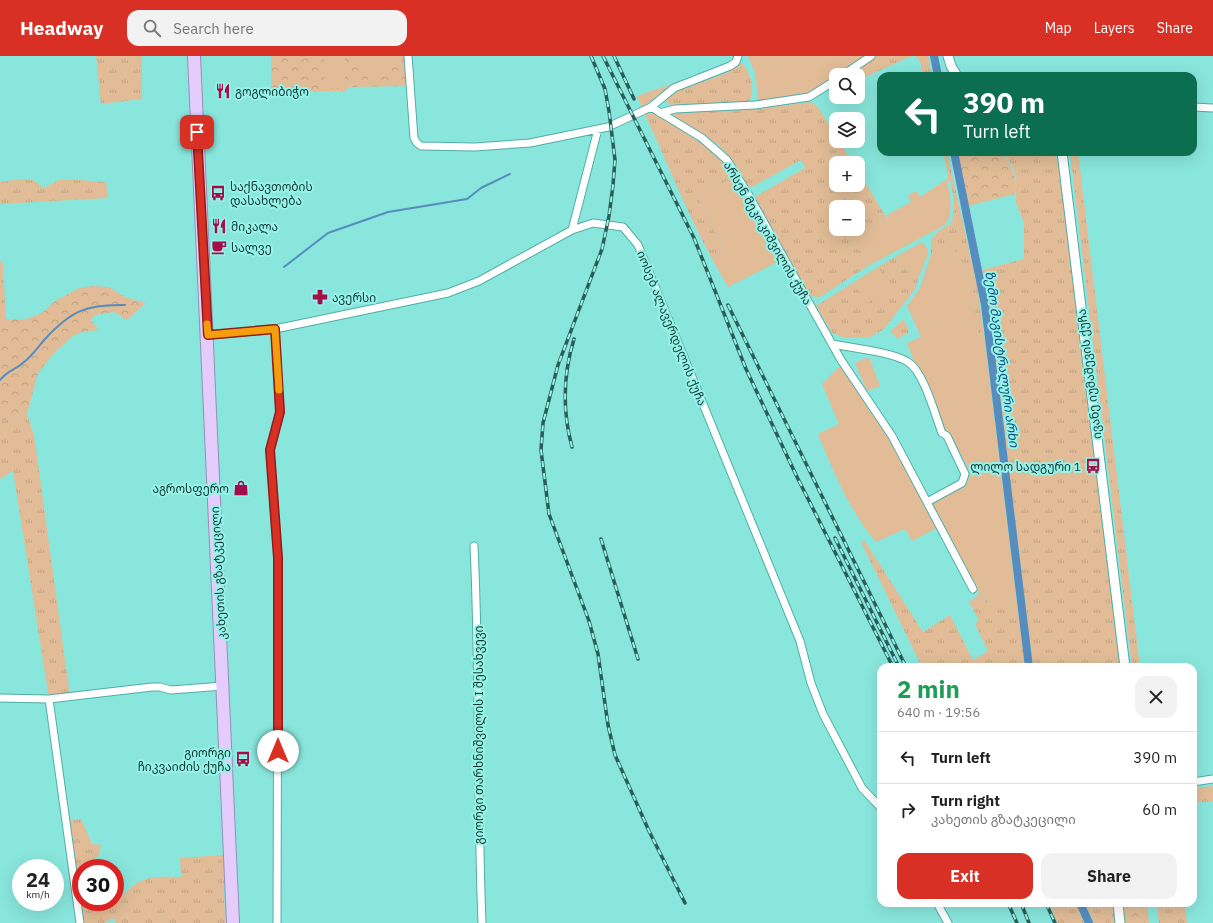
<!DOCTYPE html>
<html lang="en">
<head>
<meta charset="utf-8">
<style>
	body { margin:0; font-family:"IBM Plex Sans","Noto Sans Georgian",sans-serif; background:#f2f2f2; color:#222; height:100vh; display:flex; flex-direction:column; font-size:15px; white-space:nowrap }
	* { box-sizing:border-box; margin:0 }
	p { font-size:13px; color:#767676 }
	.icon { flex:none; width:22px; height:22px; fill:none; stroke:currentColor; stroke-width:2; stroke-linecap:round; stroke-linejoin:round }
	.map { position:relative; flex:1; overflow:hidden }
	.sheet { position:absolute; left:877px; top:607px; width:320px; height:244px; display:flex; flex-direction:column; background:#fff; border-radius:12px; box-shadow:0 4px 16px #0002 }
	.sheet>* { flex:none }
	.top-card { position:absolute; left:877px; top:16px; width:320px; height:84px; border-radius:12px; box-shadow:0 4px 16px #0002; background:#0b6e4f; color:#fff; overflow:hidden }
	.fabs { position:absolute; left:829px; top:12px; display:grid; gap:8px }
	.fabs a { display:grid; place-items:center; width:36px; height:36px; border-radius:8px; background:#fff; box-shadow:0 4px 16px #0002; font-size:20px }
	.speed { position:absolute; left:12px; top:803px; display:flex; gap:8px; font-size:20px; font-weight:700; text-align:center }
	.speed>* { display:grid; place-content:center; width:52px; height:52px; border-radius:50%; background:#fff; box-shadow:0 4px 16px #0002; line-height:1 }
	.speed small { font-size:10px; font-weight:400 }
	.speed .limit { border:6px solid #d22; background:#fff; color:#111 }
	.pin { position:absolute; display:grid; place-items:center; width:34px; height:34px; color:#fff; margin:-17px; border-radius:8px; box-shadow:0 2px 6px #0006 }
	.me { position:absolute; width:44px; margin:-22px; rotate:0deg; stroke-linejoin:round; filter:drop-shadow(0 0 3px #0008) }
	.turn { display:flex; align-items:center; gap:14px; height:84px; padding:0 20px; font-size:18px }
	.turn .icon { width:52px; height:52px; stroke-width:2.5 }
	.turn b { display:block; font-size:28px; line-height:34px }
	.round { display:grid; place-items:center; flex:none; width:42px; height:42px; border-radius:12px; background:#f2f2f2 }
	.headline { display:flex; align-items:center; justify-content:space-between; height:68px; padding:0 20px }
	h1 { font-size:24px; font-weight:700; line-height:30px; color:#1e9e55 }
	.primary-button { display:flex; gap:8px; margin-top:auto; padding:8px 20px }
	.primary-button a { flex:1; height:46px; border-radius:12px; background:#d93025; color:#fff; font-size:16px; font-weight:700; line-height:46px; text-align:center }
	.primary-button a+a { background:#f2f2f2; color:#222 }
	ul { padding:0; list-style:none }
	li { display:flex; align-items:center; gap:12px; height:52px; padding:0 20px; border-top:1px solid #e0e0e0 }
	li div { flex:1 }
	li b { display:block; font-size:15px }
	li em { font-style:normal }
	header { display:flex; align-items:center; gap:24px; box-sizing:border-box; height:56px; padding:0 20px; background:#d93025; color:#fff }
	header strong { font-size:19px }
	nav { display:flex; gap:22px; margin-inline-start:auto; font-size:14px }
	.search { width:280px; height:36px; background:#f2f2f2; display:flex; align-items:center; gap:10px; box-sizing:border-box; padding:0 14px; border-radius:12px; color:#767676; font-size:15px }
	.map>svg:first-child { display:block }
	.grass { fill:url(#grass-tufts); fill-rule:evenodd }
	.forest { fill:url(#forest-crowns) }
	.garden { fill:#e1bc97 }
	.lines { fill:none; stroke-linecap:round; stroke-linejoin:round }
	.stream { stroke:#558dbf; stroke-width:2 }
	.canal { stroke:#558dbf; stroke-width:8 }
	.minor-casing { stroke:#50aea5; stroke-width:9 }
	.tertiary-casing { stroke:#50aea5; stroke-width:11 }
	.trunk-casing { stroke:#9590b6; stroke-width:14 }
	.minor { stroke:#fff; stroke-width:7 }
	.tertiary { stroke:#fff; stroke-width:9 }
	.trunk { stroke:#e4ccfc; stroke-width:12 }
	.rail-casing { stroke:#2a5d59; stroke-width:3.5 }
	.rail { stroke:#96f3e9; stroke-width:2; stroke-dasharray:6; stroke-linecap:butt }
	.route-casing { stroke:#8d1f18; stroke-width:10 }
	.route { stroke:#d93025; stroke-width:7 }
	.slow { stroke:#f59e0b; stroke-width:7 }
	.labels { text-anchor:middle; dominant-baseline:central; stroke-width:4; stroke-linejoin:round; paint-order:stroke }
	.poi-label { font-size:12px; fill:#103835; stroke:#96f3e9; text-anchor:start }
	.street-label { font-size:12px; fill:#103835; stroke:#96f3e9 }
	.water-label { font-size:13px; font-style:italic; fill:#0f5080; stroke:#96f3e9 }
</style>
</head>
<body>
<header>
<strong>Headway</strong>
<div class="search"><svg class="icon" aria-label="search" viewBox="0 0 24 24"><circle cx="10" cy="10" r="6"/><path d="M15 15l6 6"/></svg>Search here</div>
<nav><a>Map</a><a>Layers</a><a>Share</a></nav>
</header>
<div class="map">
<svg width="1213" height="867" viewBox="0 0 1213 867">
	<defs>
		<pattern id="grass-tufts" width="24" height="20" patternUnits="userSpaceOnUse"><rect width="24" height="20" fill="#e1bc97"/><path d="M3 7l-1-3M5 7V3M7 7l1-3M15 17l-1-3M17 17v-4M19 17l1-3" fill="none" stroke="#c0a283"/></pattern>
		<pattern id="forest-crowns" width="20" height="18" patternUnits="userSpaceOnUse"><rect width="20" height="18" fill="#e1bc97"/><path d="M2 6a3 3 0 1 1 6 0M12 15a3 3 0 1 1 6 0" fill="none" stroke="#c0a283"/></pattern>
	</defs>
	<rect width="100%" height="100%" fill="#89e6dc"/>
	<path class="grass" d="M96,0H142V43L101,48Z
		M877,0H912L858,24V19H850Z
		M915,0H928L932,20H923L920,5Z
		M741,7C752,16 756,36 748,47L680,50L668,48L666,45L671,37L727,17Z
		M672,28L642,52L637,40Z
		M811,46L818,51L836,80V85H839L853,107H836V129H858V115L888,164L851,179L868,210L820,241L810,240L753,142L805,112L801,104L748,133L728,99L719,89L675,62L674,57L747,54ZM836,151H858V173H836Z
		M650,55L660,60L716,97L734,122L697,139L725,195L711,201C686,155 667,105 644,57Z
		M943,96H947L977,230L985,286L980,288L968,219L950,186L931,198V184L938,175L951,168C956,153 953,140 951,125L948,126V118Z
		M1002,96H1054L1059,110L1120,611H1033L990,263L982,214L1024,203V167L1016,147V121L1012,110Z
		M1070,96H1078L1140,611H1132Z
		M22,123L33,124L44,132L59,124H79L106,126L108,142L0,148V126Z
		M897,200C903,212 906,218 920,218L915,233L884,273L870,281L845,282L832,277L816,250L854,226L868,246L890,232L878,211Z
		M0,204L3,208L6,263H0Z
		M904,263L909,276L897,283L891,275Z
		M27,358L34,379L70,640L49,643L13,415L0,423V365Z
		M864,484L923,576L950,559L973,604L988,595L975,568L979,564L969,546L982,537L990,550L1017,548L1025,611H922L861,486Z
		M1213,730V745L1193,747V732Z
		M81,763L92,788L101,789L99,800L92,804L88,812H81V846H104L112,851C139,821 143,820 181,821L180,802L223,799L225,867H116L113,862L105,867H80L65,765Z
		M1050,847H1076L1084,867H1057Z
		M1085,847H1108L1110,867H1094Z
		M1157,847H1185L1187,867H1159Z"/>
	<path class="forest" d="M271,0H406L409,30L350,31L345,35L277,36L271,32Z
		M968,96H1002C1013,115 1016,115 1015,138L968,150L958,98Z
		M93,230L109,231L125,241L146,247L127,264L114,256L95,259L91,264L98,274L82,276L73,280L55,296L38,317L27,358L0,365V263H26L42,257L55,245L79,232Z
		M1108,847H1113L1115,867H1110Z
		M1123,847H1147L1149,867H1125Z"/>
	<path class="garden" d="M324,0H345V32H324Z
		M359,0H390L389,15H359Z
		M748,0H867L839,19H836V21L809,40L761,46L758,43L755,17Z
		M734,122L783,203L728,231L711,201L725,194L697,139Z
		M947,123C949,138 955,155 945,169L868,210L851,179L888,164L887,159L911,146L908,139L917,135L920,141Z
		M922,186L928,193V198L920,218C906,218 903,212 897,200Z
		M950,186L968,219L980,287L985,286L1017,548L990,550L983,537L979,539L931,448L967,427L971,417L951,380L944,376L925,322L921,315L916,311L907,287L921,281L907,250L920,232L931,198Z
		M878,211L891,232L867,247L854,226Z
		M869,301L880,330L867,335L855,307Z
		M842,308L884,372L937,472L912,485L905,473L876,486C848,452 835,419 818,378L839,368L822,328Z"/>
	<g class="lines">
		<path class="stream" d="M284,211L328,177L388,156L467,143L481,132L510,118
			M0,324C9,313 16,314 24,306C32,300 38,291 45,283C71,255 86,248 125,249"/>
		<path class="canal" d="M934,0L938,20
			M954,96L985,249L1029,611
			M1080,847L1089,867"/>
		<g class="minor-casing">
			<path id="minor" d="M408,0L414,82L417,87L421,90L475,91L530,87L608,71L651,51L674,32L730,10L736,6L738,0
				M843,19L871,0
				M651,51L702,82L727,104L748,138L841,304L892,380L973,533
				M1193,51L1213,52
				M660,57L675,53L755,49L809,41L836,24
				M572,174L598,73
				M275,273L280,356L270,394L278,502L277,867
				M207,279L275,273L448,237L479,225L572,174L593,167L623,171L638,189L800,585L811,627L823,658L862,732L881,752
				M832,288C852,292 892,296 908,306C924,316 935,359 942,377L947,380L965,418L962,427L927,446
				M474,490C480,616 477,741 482,867
				M0,642L49,643L152,631H160L171,634L223,630
				M49,643L80,867
				M1193,726L1213,723
				M937,847L948,867"/>
		</g>
		<g class="tertiary-casing">
			<path id="tertiary" d="M948,0L951,10L957,20
				M1062,96L1125,611
				M1118,847L1120,867"/>
		</g>
		<g class="trunk-casing">
			<path id="trunk" d="M194,0L233,867"/>
		</g>
		<use href="#minor" class="minor"/>
		<use href="#tertiary" class="tertiary"/>
		<use href="#trunk" class="trunk"/>
		<g class="rail-casing">
			<path id="rail" d="M591,0L605,33L609,55L615,104L613,129L609,160L602,193L558,309L543,367L541,394L549,458L589,565L598,598L608,669L615,699L649,775L685,847
				M603,0L694,182L746,313L797,421L893,611
				M614,0L634,43
				M728,249L906,611
				M572,391C562,354 563,319 574,283
				M835,482L899,611
				M601,483L638,603
				M1008,847L1017,867
				M1021,847L1029,867
				M1046,847L1055,867"/>
		</g>
		<use href="#rail" class="rail"/>
	</g>
	<g class="lines">
		<g class="route-casing">
			<path id="route" d="M197,76L208,279L275,273L280,356L270,394L278,502V695"/>
		</g>
		<use href="#route" class="route"/>
		<path class="slow" d="M207,268L208,279L275,273L279,334"/>
	</g>
	<defs>
		<g id="restaurant-bare" transform="scale(1.2)"><path d="M-5-6h1v4h1v-4h1v4h1v-4h1v5L-1.5 .5V6h-2V.5L-5-1ZM5-6V6H3V1.5H1.5Q1.5-4 5-6Z" fill="#a40d49" stroke="#96f3e9" stroke-width="2.5" paint-order="stroke"/></g>
		<g id="bus-bare" transform="scale(1.2)"><path d="M-5-6H5V4H4V6H2V4H-2V6H-4V4H-5ZM-3.5-4V0h7V-4ZM-3.5 1.2v1.5H-2V1.2ZM2 1.2v1.5H3.5V1.2Z" fill="#a40d49" stroke="#96f3e9" stroke-width="2.5" paint-order="stroke"/></g>
		<g id="cafe-bare" transform="scale(1.2)"><path d="M-5.5-4.5H6V0H3Q3 3.5 0 3.5H-2.5Q-5.5 3.5-5.5 0ZM3-3.2v2h1.7v-2ZM-6 4.5H4V6H-6Z" fill="#a40d49" stroke="#96f3e9" stroke-width="2.5" paint-order="stroke"/></g>
		<g id="pharmacy-bare" transform="scale(1.2)"><path d="M-2-6h4v4h4v4h-4v4h-4v-4h-4v-4h4Z" fill="#a40d49" stroke="#96f3e9" stroke-width="2.5" paint-order="stroke"/></g>
		<g id="shop-bare" transform="scale(1.2)"><path d="M-5-2.5h2.3a2.7 3.5 0 0 1 5.4 0H5L5.5 6h-11ZM-1.5-2.5h3a1.5 2.3 0 0 0-3 0Z" fill="#a40d49" stroke="#96f3e9" stroke-width="2.5" paint-order="stroke"/></g>
	</defs>
	<g fill-rule="evenodd">
		<use href="#restaurant-bare" x="223" y="35"/>
		<use href="#bus-bare" x="218" y="137"/>
		<use href="#restaurant-bare" x="219" y="170"/>
		<use href="#cafe-bare" x="219" y="191"/>
		<use href="#pharmacy-bare" x="320" y="241"/>
		<use href="#bus-bare" x="1093" y="410"/>
		<use href="#shop-bare" x="241" y="432"/>
		<use href="#bus-bare" x="243" y="703"/>
	</g>
	<g class="labels">
		<g class="poi-label">
			<text x="235" y="35">გოგლიბიჭო</text>
			<text x="230" y="130">საქნავთობის<tspan x="230" dy="14">დასახლება</tspan></text>
			<text x="231" y="170">მიკალა</text>
			<text x="231" y="191">სალვე</text>
			<text x="332" y="241">ავერსი</text>
			<text x="1081" y="410" text-anchor="end">ლილო სადგური 1</text>
			<text x="229" y="432" text-anchor="end">აგროსფერო</text>
			<text x="231" y="696" text-anchor="end">გიორგი<tspan x="231" dy="14">ჩიკვაიძის ქუჩა</tspan></text>
		</g>
		<g class="street-label">
			<text transform="translate(768 177) rotate(60)">არსენ მეკოკიშვილის ქუჩა</text>
			<text transform="translate(672 272) rotate(68)">იოსებ ალავერდელის ქუჩა</text>
			<text transform="translate(1089 318) rotate(-97)">ივანე იუმაშევის ქუჩა</text>
			<text transform="translate(218 517) rotate(-93)">კახეთის გზატკეცილი</text>
			<text transform="translate(478 679) rotate(-90)">გიორგი თარხნიშვილის I შესახვევი</text>
		</g>
		<g class="water-label">
			<text transform="translate(1002 303) rotate(82)">ზემო მაგისტრალური არხი</text>
		</g>
	</g>
</svg>
<div class="fabs">
<a><svg class="icon" aria-label="search" viewBox="0 0 24 24"><circle cx="10" cy="10" r="6"/><path d="M15 15l6 6"/></svg></a>
<a><svg class="icon" aria-label="layers" viewBox="0 0 24 24"><path d="M12 4l9 5-9 5-9-5zM3 14l9 5 9-5"/></svg></a>
<a>+</a>
<a>−</a>
</div>
<div class="speed"><div>24<small>km/h</small></div><div class="limit">30</div></div>
<div class="pin" style="left:197px;top:76px;background:#d93025"><svg class="icon" aria-label="arrive" viewBox="0 0 24 24"><path d="M6 21V4h12l-3 4 3 4H6"/></svg></div>
<svg class="me" style="left:278px;top:695px" viewBox="-20 -20 40 40"><circle r="19" fill="#fff"/><path d="M0-13L10 11 0 6-10 11z" fill="#d93025"/></svg>
<div class="top-card">
<div class="turn"><svg class="icon" aria-label="left" viewBox="0 0 24 24"><path d="M17 20v-9H6M10 6l-5 5 5 5"/></svg><div><b>390 m</b>Turn left</div></div>
</div>
<section class="sheet">
<div class="headline"><div><h1>2 min</h1><p>640 m · 19:56</p></div><a class="round"><svg class="icon" aria-label="close" viewBox="0 0 24 24"><path d="M6 6l12 12M18 6L6 18"/></svg></a></div>
<ul>
<li><svg class="icon" aria-label="left" viewBox="0 0 24 24"><path d="M17 20v-9H6M10 6l-5 5 5 5"/></svg><div><b>Turn left</b></div><em>390 m</em></li>
<li><svg class="icon" aria-label="right" viewBox="0 0 24 24"><path d="M7 20v-9h11M14 6l5 5-5 5"/></svg><div><b>Turn right</b><p>კახეთის გზატკეცილი</p></div><em>60 m</em></li>
</ul>
<div class="primary-button"><a>Exit</a><a>Share</a></div>
</section>
</div>
</body>
</html>
